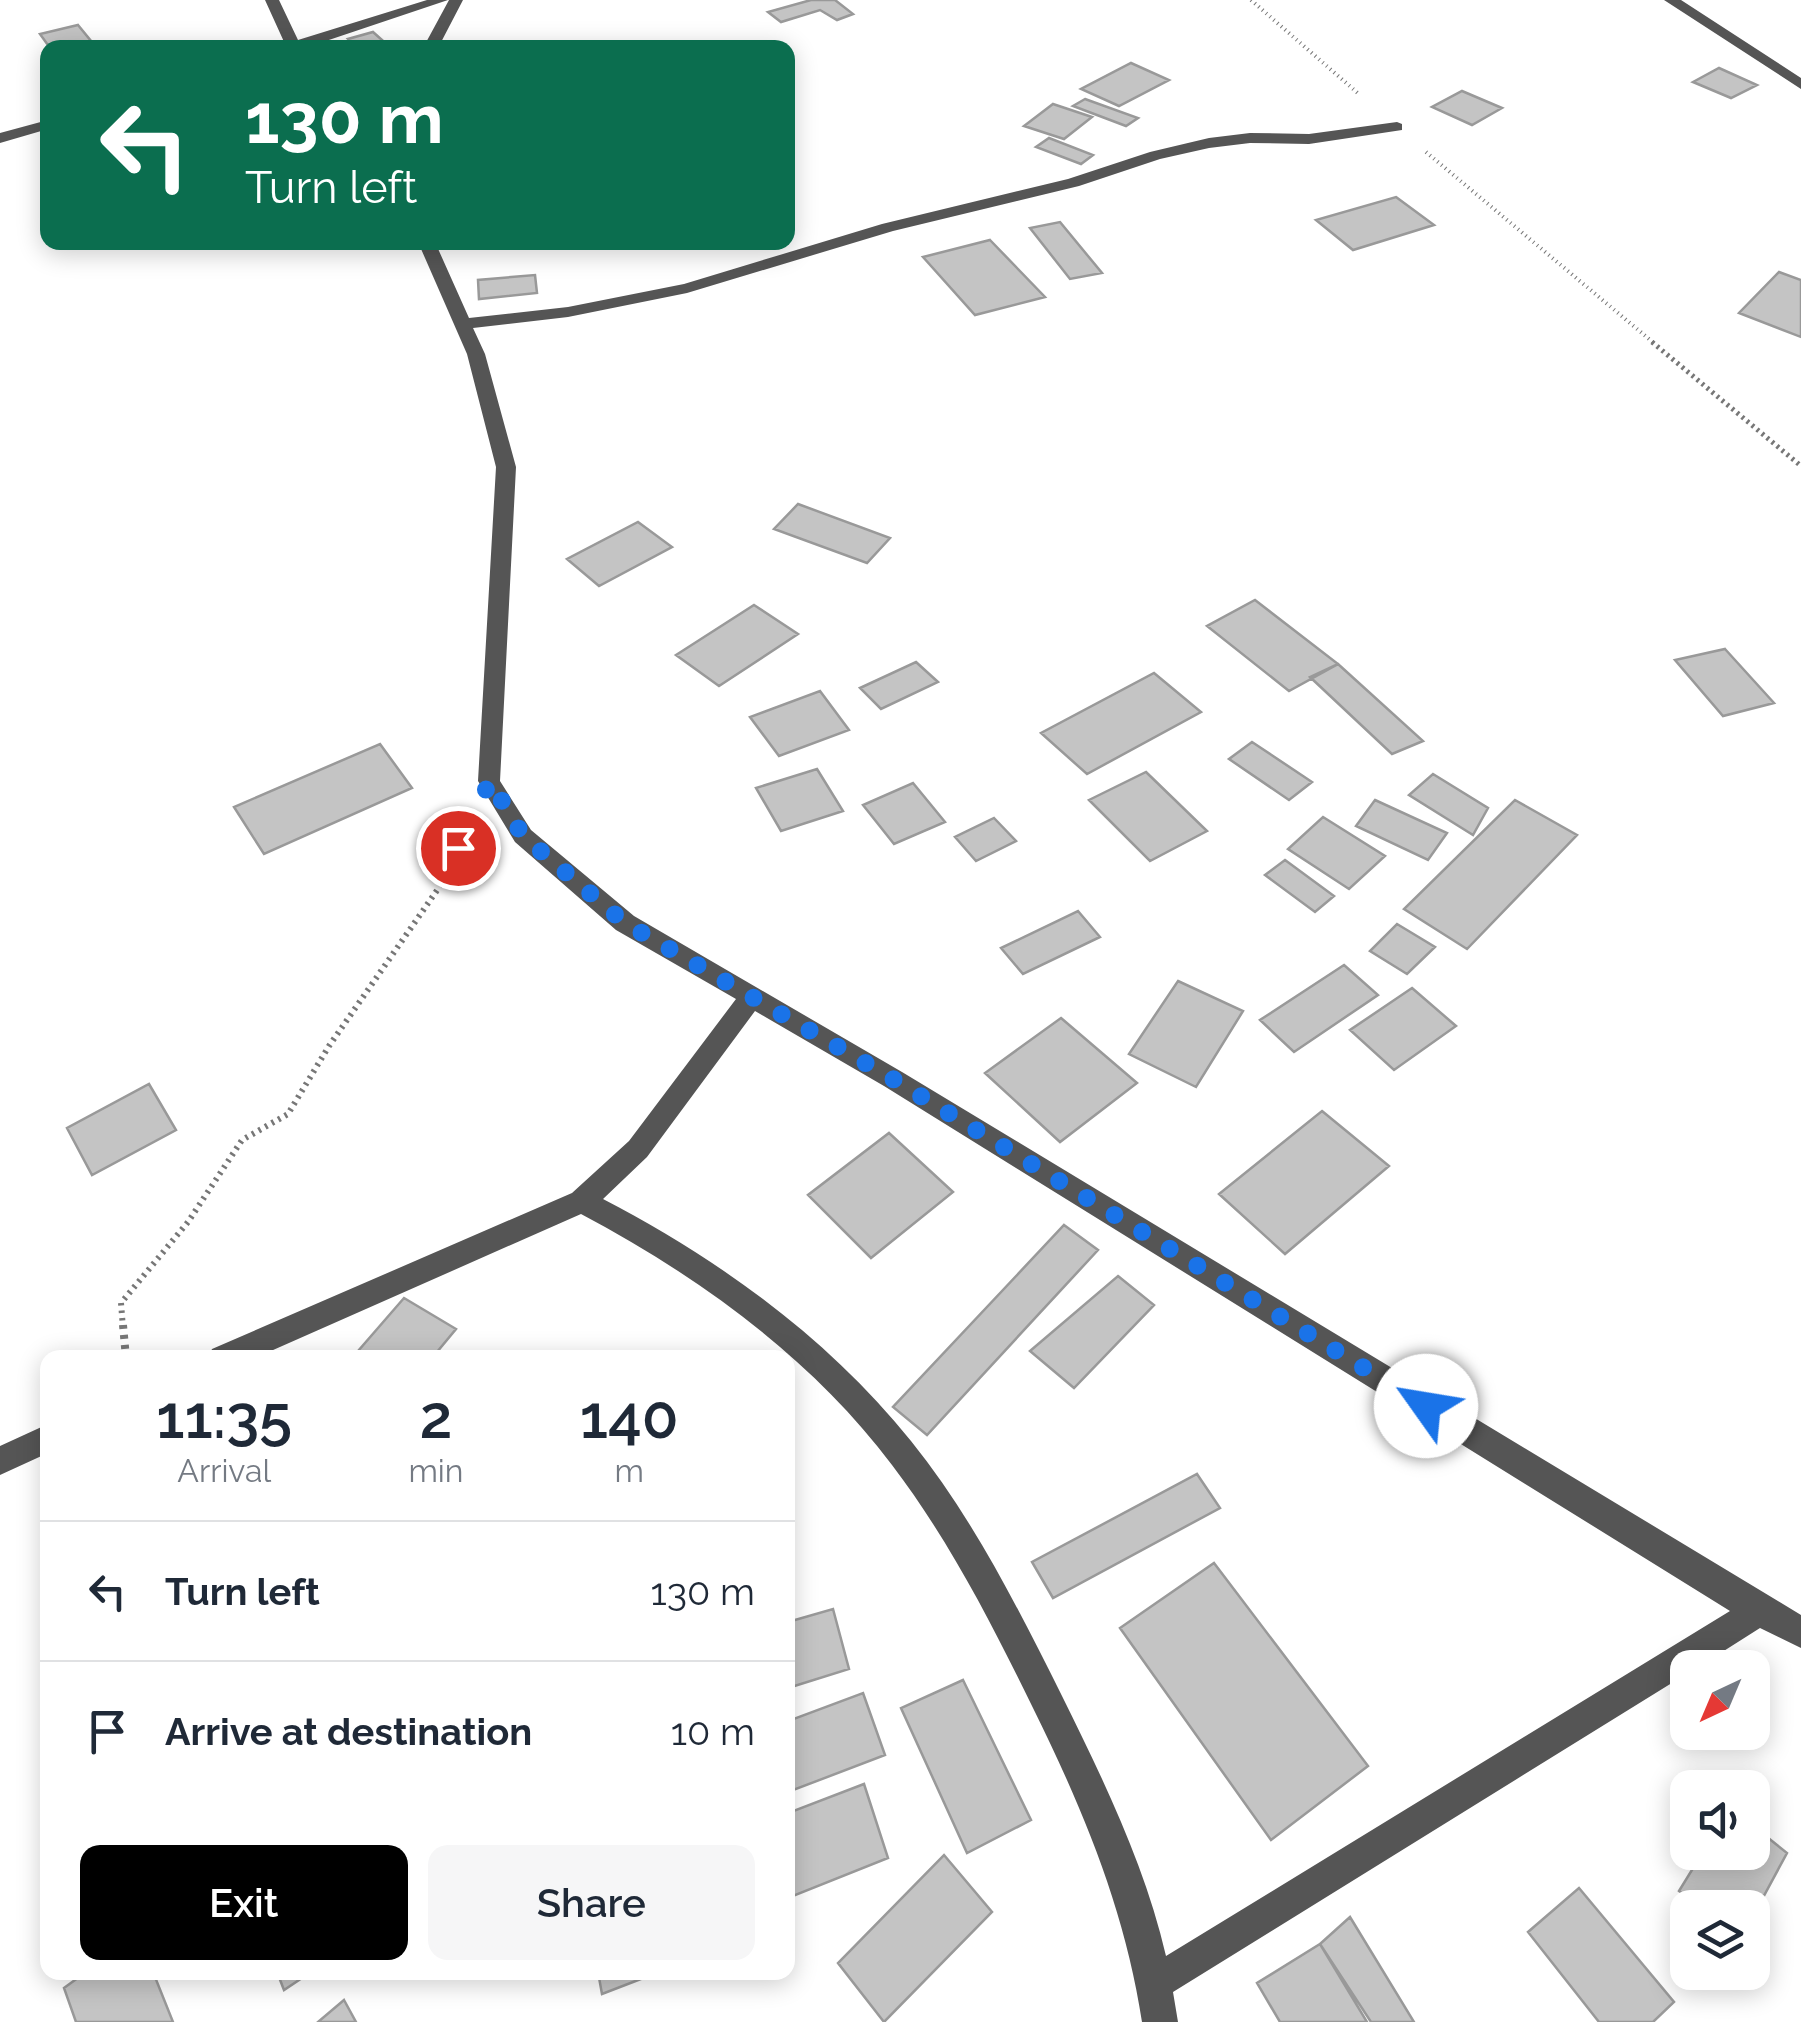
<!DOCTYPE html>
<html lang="en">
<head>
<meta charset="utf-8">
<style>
	body { margin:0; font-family:Raleway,sans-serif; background:#f6f6f7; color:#1f2937; height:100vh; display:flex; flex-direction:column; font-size:38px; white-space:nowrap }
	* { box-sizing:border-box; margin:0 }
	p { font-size:32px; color:#747a83 }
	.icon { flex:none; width:55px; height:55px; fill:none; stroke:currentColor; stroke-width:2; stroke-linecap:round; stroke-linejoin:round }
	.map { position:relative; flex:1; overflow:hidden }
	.panel { position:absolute; left:40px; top:1350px; width:755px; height:630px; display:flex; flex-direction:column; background:#fff; border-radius:20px; box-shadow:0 5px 25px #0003 }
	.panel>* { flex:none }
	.guide { position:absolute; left:40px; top:40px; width:755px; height:210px; border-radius:20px; box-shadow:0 5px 25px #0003; background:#0b6e4f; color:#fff; overflow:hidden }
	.needle { width:65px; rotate:224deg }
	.buttons { position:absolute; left:1670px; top:1650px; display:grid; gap:20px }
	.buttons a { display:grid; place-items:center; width:100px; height:100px; border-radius:20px; background:#fff; box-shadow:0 5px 25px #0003; font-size:50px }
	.pin { position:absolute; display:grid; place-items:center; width:85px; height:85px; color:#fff; margin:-42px; border:5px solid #fff; border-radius:50%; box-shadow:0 2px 10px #0007 }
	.me { position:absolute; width:110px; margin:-55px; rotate:302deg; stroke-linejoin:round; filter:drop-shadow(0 0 8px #0008) }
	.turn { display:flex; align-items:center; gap:35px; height:210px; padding:0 40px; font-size:45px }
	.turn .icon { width:130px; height:130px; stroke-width:2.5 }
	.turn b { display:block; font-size:70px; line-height:85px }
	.eta { display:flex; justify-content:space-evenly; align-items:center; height:170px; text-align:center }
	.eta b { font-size:60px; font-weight:600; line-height:70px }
	.primary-button { display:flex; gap:20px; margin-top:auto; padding:20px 40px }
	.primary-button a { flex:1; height:115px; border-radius:20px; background:#000; color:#fff; font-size:40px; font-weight:600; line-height:115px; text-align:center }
	.primary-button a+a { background:#f6f6f7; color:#1f2937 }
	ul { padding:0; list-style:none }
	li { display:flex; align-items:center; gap:30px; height:140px; padding:0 40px; border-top:2px solid #e0e1e3 }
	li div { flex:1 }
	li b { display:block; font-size:38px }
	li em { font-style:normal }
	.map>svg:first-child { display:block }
	.building { fill:#c4c4c4; stroke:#999; stroke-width:2.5 }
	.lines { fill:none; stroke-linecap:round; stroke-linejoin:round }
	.path-far3 { stroke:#777; stroke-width:4; stroke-dasharray:1 4; stroke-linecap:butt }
	.path-far2 { stroke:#777; stroke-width:5; stroke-dasharray:2.5 4; stroke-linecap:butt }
	.path-far1 { stroke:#777; stroke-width:6; stroke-dasharray:2.5 5; stroke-linecap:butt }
	.path { stroke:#777; stroke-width:8; stroke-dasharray:4 6; stroke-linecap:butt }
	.minor { fill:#555; fill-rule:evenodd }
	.route { stroke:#1a73e8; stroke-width:18; stroke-dasharray:0 32.4 }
</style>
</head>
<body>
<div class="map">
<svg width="1801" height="2022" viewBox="0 0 1801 2022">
	<rect width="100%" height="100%" fill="#fff"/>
	<path class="building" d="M811,0H835L853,14L837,20L820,10L781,22L768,12Z
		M78,25L91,41L50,48L40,34Z
		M373,32L390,47L357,48L348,39Z
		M1131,63L1169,80L1119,106L1081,89Z
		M1719,68L1757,85L1731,98L1693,82Z
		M1462,91L1502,108L1472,125L1432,107Z
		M1085,99L1138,118L1126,126L1073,106Z
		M1053,104L1092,117L1064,139L1024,126Z
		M1049,138L1093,155L1081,164L1036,147Z
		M1396,197L1434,225L1353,250L1316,220Z
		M1060,222L1102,273L1070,279L1030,228Z
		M990,240L1045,297L975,315L923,257Z
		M1779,272L1801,280V337L1739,313Z
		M535,275L537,293L479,299L478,280Z
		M798,504L890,538L867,563L774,529Z
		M638,522L672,547L599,586L567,559Z
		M1255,600L1338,664L1289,691L1207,626Z
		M754,605L798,634L719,686L676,655Z
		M1725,649L1774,703L1723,716L1675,660Z
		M916,662L938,682L881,709L860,688Z
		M1338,664L1423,741L1392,754L1310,677Z
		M1154,673L1201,712L1087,774L1041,733Z
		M820,691L849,730L779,756L750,717Z
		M1252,742L1312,782L1289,800L1229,759Z
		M380,744L412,788L264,854L234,807Z
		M817,769L843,811L781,831L756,788Z
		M1146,772L1207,831L1150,861L1089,800Z
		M1433,774L1488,808L1473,835L1409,795Z
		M913,783L945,822L894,844L863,805Z
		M1375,800L1447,833L1428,860L1356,826Z
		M1515,800L1577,835L1467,949L1404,909Z
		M1323,817L1385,856L1349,889L1288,849Z
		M994,818L1016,841L976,861L955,837Z
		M1285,860L1334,896L1315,912L1265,875Z
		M1078,911L1100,937L1023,974L1001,948Z
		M1397,924L1435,947L1407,974L1370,951Z
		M1344,965L1378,995L1294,1052L1260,1020Z
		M1178,981L1243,1011L1196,1087L1129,1054Z
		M1412,988L1456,1026L1394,1070L1350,1030Z
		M1061,1018L1137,1083L1060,1142L985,1073Z
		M149,1084L176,1130L92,1175L67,1128Z
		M1322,1111L1389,1166L1285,1254L1219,1194Z
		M889,1133L953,1192L871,1258L808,1195Z
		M1064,1225L1098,1250L927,1435L893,1407Z
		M1118,1276L1154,1305L1074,1388L1030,1351Z
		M404,1298L456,1329L432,1358H352Z
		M1197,1474L1220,1508L1053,1598L1032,1562Z
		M1214,1563L1368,1766L1271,1840L1120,1628Z
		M833,1609L849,1669L788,1688V1622Z
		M963,1680L1031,1820L967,1853L901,1708Z
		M863,1693L885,1755L788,1792V1721Z
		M864,1784L888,1858L788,1898V1813Z
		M1752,1825L1787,1853L1752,1918V1908H1701L1679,1891L1703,1852H1752Z
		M944,1855L992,1912L884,2022L838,1963Z
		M1579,1888L1674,2002L1653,2022H1599L1528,1932Z
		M1350,1917L1414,2022H1371L1320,1944Z
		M1320,1944L1367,2022H1280L1257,1983Z
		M86,1972H153L173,2022H76L64,1988Z
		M277,1972H311L284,1990Z
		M598,1972H659L602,1994Z
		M344,2000L356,2022H318Z"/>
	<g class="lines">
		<path class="path-far3" d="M1251,0L1360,95
			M1426,152L1655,344"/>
		<path class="path-far2" d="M1652,342L1801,466"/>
		<path class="path-far1" d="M123,1328L121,1303L188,1222L242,1140L288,1114L329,1046L449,873L466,826"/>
		<path class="path" d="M123,1325L126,1358"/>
		<path class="minor" d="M265,0H279L298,40L427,0H448L305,48H281L285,44Z
			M449,0H463L438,48H423Z
			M1664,0H1681L1801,78V89Z
			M48,120V129L0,143V133Z
			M1397,122L1402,124V130L1309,144L1250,143L1209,148L1160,159L1079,186L893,231L687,293L568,317L473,328L485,354L516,467L500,781L531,830L634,916L902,1072L1801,1615V1648L1760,1628L1697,1668H1688V1673L1173,1992L1178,2022H1142C1125,1910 1083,1809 1033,1708C992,1624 949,1540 892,1465C812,1358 698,1276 581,1214L255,1358H208L212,1349L572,1193L629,1141L736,999L616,930L515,842L478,781L496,467L467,354L418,242H435L469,318L568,307L684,284L882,224L1068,179L1150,152L1209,138L1250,133L1309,134ZM755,1011L884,1086L1730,1611L1166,1956C1145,1865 1103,1779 1062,1696C1018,1608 973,1518 911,1441C829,1339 719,1259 603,1199L647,1157Z
			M48,1424V1453L0,1475V1446Z"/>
	</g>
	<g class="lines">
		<path class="route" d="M458,848L490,781L523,836L625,923L893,1079L1426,1406"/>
	</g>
</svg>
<div class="buttons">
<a><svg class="needle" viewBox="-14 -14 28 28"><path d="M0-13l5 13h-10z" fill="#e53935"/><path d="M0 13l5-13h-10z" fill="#747a83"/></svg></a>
<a><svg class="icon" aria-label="sound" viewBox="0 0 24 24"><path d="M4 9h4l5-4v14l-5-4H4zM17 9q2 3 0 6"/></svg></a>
<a><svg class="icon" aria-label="layers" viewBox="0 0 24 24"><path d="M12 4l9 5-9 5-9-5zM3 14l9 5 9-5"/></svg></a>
</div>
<div class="pin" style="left:458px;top:848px;background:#d93025"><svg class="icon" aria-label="arrive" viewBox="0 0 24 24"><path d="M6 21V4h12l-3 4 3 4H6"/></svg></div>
<svg class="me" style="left:1426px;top:1406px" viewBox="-20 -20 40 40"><circle r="19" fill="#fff"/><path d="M0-13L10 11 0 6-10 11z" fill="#1a73e8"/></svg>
<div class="guide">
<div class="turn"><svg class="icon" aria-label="left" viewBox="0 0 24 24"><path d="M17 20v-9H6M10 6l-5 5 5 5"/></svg><div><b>130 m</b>Turn left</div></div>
</div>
<section class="panel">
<div class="eta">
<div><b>11:35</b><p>Arrival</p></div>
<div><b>2</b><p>min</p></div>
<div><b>140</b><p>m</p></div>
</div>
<ul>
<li><svg class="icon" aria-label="left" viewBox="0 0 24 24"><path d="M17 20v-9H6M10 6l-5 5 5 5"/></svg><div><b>Turn left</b></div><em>130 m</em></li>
<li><svg class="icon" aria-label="arrive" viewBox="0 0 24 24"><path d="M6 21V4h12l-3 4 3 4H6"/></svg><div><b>Arrive at destination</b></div><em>10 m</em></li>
</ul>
<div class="primary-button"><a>Exit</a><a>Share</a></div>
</section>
</div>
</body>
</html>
